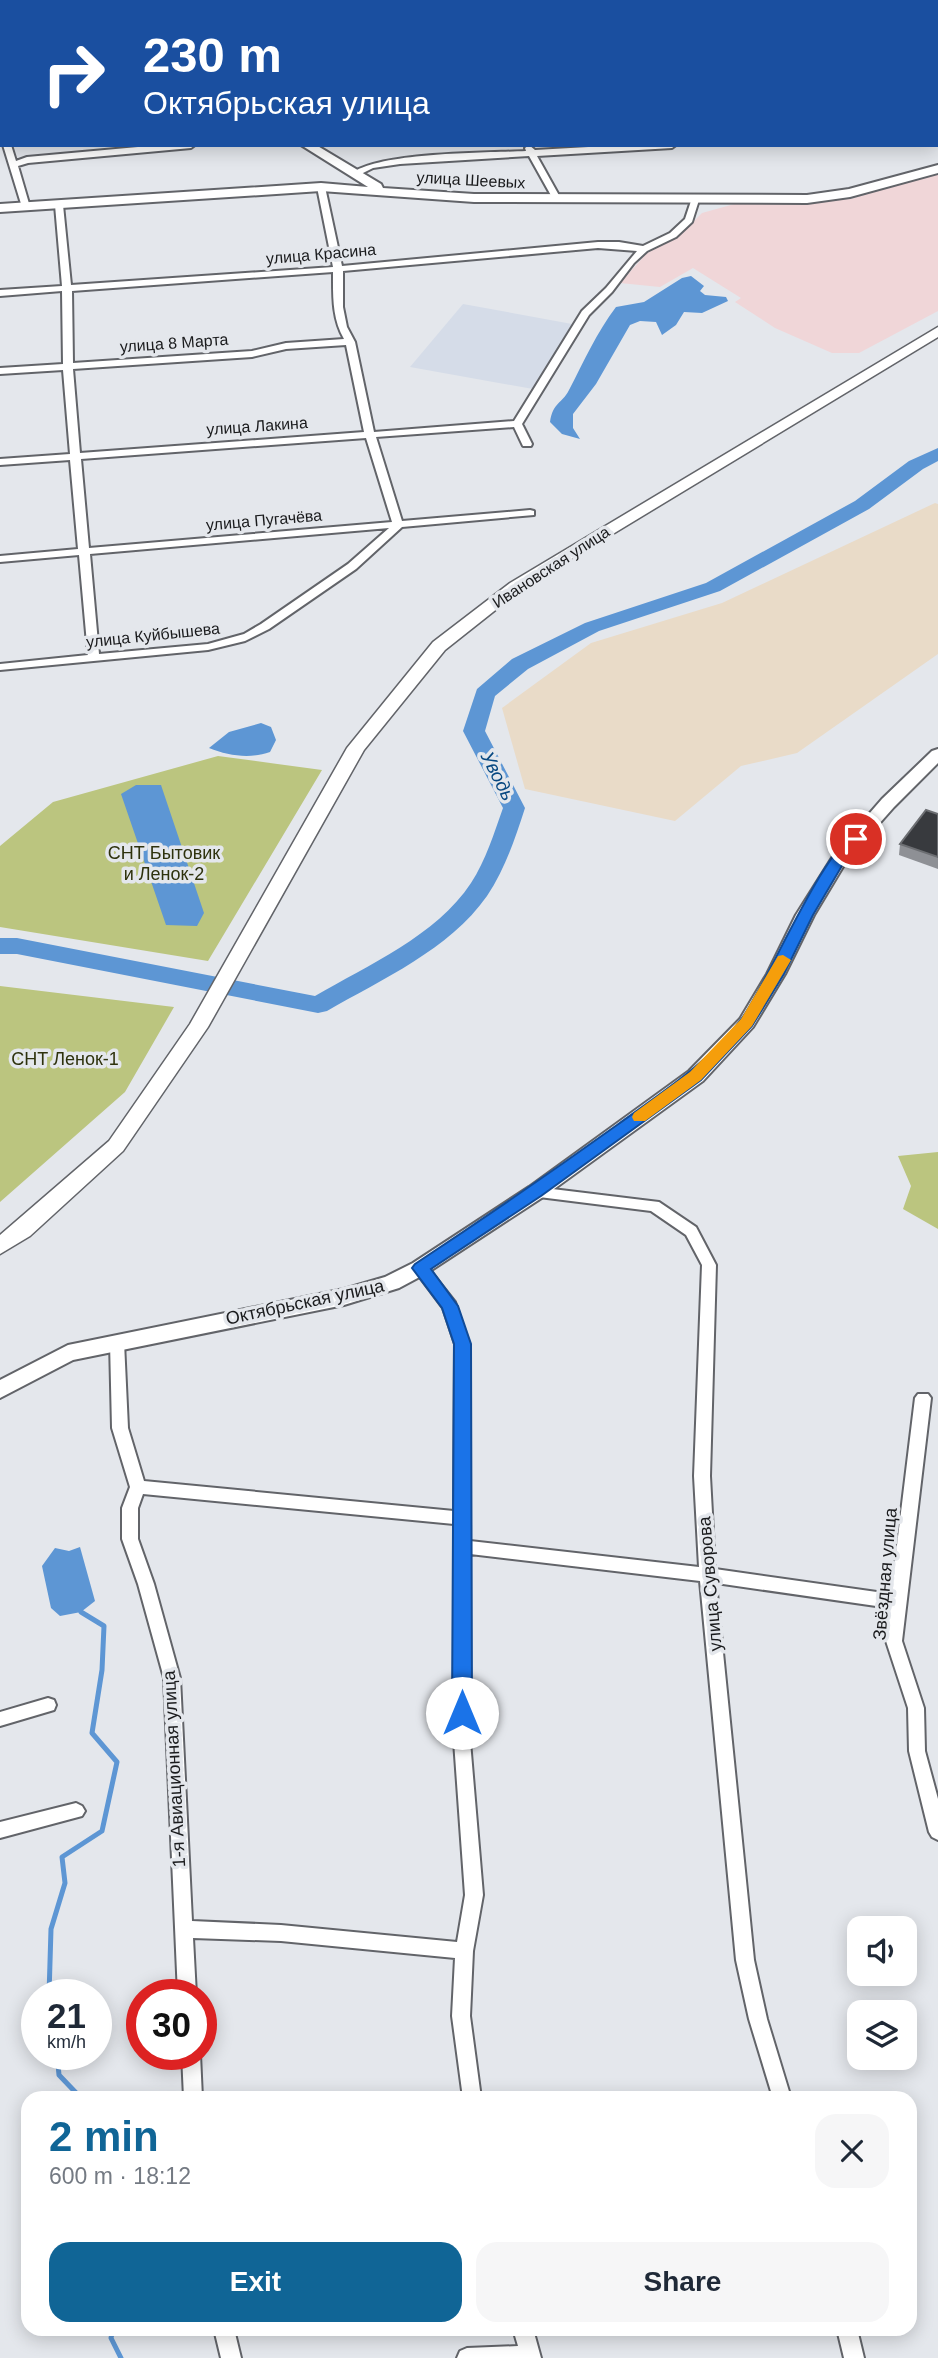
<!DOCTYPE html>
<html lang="en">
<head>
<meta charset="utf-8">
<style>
	body { margin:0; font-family:Helvetica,sans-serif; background:#f6f6f7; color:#1f2937; height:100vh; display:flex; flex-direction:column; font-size:26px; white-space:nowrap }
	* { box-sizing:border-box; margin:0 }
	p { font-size:23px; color:#747a83 }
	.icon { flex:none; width:38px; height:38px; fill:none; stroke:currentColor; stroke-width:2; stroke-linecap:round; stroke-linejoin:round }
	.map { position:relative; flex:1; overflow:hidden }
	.panel { position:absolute; left:21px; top:2091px; width:896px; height:245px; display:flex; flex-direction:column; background:#fff; border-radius:21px; box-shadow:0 4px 18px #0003 }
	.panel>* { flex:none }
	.banner { position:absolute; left:0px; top:0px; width:938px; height:147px; box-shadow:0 4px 18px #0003; background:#1a4fa0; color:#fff; overflow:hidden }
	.buttons { position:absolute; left:847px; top:1916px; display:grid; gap:14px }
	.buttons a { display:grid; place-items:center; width:70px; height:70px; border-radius:14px; background:#fff; box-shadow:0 4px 18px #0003; font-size:35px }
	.speed { position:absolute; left:21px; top:1979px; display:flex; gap:14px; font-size:35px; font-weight:700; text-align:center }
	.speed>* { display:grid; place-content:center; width:91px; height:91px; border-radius:50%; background:#fff; box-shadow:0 4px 18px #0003; line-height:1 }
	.speed small { font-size:18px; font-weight:400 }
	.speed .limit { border:10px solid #d22; background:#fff; color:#111 }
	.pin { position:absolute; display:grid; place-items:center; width:60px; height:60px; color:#fff; margin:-30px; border:4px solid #fff; border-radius:50%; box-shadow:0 2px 7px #0007 }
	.me { position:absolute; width:77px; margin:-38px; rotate:0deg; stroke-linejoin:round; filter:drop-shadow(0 0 5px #0008) }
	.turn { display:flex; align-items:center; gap:24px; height:147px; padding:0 28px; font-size:32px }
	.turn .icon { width:91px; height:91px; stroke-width:2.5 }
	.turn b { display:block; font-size:49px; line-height:60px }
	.round { display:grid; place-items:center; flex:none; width:74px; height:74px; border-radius:21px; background:#f6f6f7 }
	.headline { display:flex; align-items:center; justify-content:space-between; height:119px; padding:0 28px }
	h1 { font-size:42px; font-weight:600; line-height:52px; color:#106596 }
	.cta { display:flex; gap:14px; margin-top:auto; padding:14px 28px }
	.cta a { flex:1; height:80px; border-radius:21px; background:#106596; color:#fff; font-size:28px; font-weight:600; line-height:80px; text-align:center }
	.cta a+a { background:#f6f6f7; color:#1f2937 }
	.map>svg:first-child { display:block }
	.commercial { fill:#f0d6d8 }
	.industrial { fill:#e9dbc8 }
	.built { fill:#d5dce8 }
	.green { fill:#bbc57f }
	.water { fill:#5d96d4 }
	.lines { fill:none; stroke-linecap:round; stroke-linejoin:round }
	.stream { stroke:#5d96d4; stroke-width:5 }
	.river { fill:#5d96d4; fill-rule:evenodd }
	.street-casing { stroke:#626469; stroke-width:4 }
	.secondary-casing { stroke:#626469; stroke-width:4 }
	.primary-casing { stroke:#626469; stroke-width:3 }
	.street { fill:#fff; fill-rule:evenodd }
	.secondary { fill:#fff; fill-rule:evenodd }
	.primary { fill:#fff; fill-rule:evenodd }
	.wall { fill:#8e9095 }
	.building { fill:#383a3e; stroke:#6c6e72; stroke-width:2 }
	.route { fill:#1a73e8; stroke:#114b97; stroke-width:2 }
	.slow { fill:#f59e0b }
	.labels { text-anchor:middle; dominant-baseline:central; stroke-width:7; stroke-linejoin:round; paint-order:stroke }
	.far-street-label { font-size:16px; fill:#1a1b1d; stroke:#e4e7ec }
	.park-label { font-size:18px; fill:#2e320d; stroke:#e4e7ec }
	.street-label { font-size:18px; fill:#1a1b1d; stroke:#e4e7ec }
	.water-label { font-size:19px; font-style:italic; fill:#074881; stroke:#e4e7ec }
</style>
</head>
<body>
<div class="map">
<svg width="938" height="2358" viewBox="0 0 938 2358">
	<rect width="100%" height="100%" fill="#e4e7ec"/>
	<path class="commercial" d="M938,172V311L859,353H832L775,328L735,302L741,298L693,268L660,287L620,283L647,253L681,234L702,213L738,203L851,199Z"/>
	<path class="industrial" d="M935,503L938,504V654L797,753L741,766L675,821L525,789L502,708L591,643L722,603Z"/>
	<path class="built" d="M463,304L572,324L533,389L410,367Z"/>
	<path class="green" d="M651,0H912L659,2Z
		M218,756L322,770L208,961L0,927V846L53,802Z
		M0,986L174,1007L125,1092L0,1202Z
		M938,1152V1229L903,1209L911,1186L898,1156Z"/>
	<path class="water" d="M691,276L704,286L700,291L705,295L726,297L728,301L702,313L684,312L676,325L662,335L656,322L640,321L630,325L596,384L573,414V428L580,439L562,434L550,422C553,402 562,404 569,390C584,361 597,332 616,307L644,302L682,278Z
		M261,723L271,727L276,740L270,752C250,759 229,756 209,748L229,732Z
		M136,785H161L204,913L197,926L166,925L121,794Z
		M80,1547L95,1601L81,1612L60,1616L51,1608L42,1566L55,1548L69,1551Z"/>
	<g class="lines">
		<path class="stream" d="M49,1995L51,1929L65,1883L62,1857L102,1831L117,1762L92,1733L102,1670L104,1626L81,1612
			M57,2054L59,2075L81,2098
			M113,2329L111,2338L121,2358"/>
		<path class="river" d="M938,448V461L923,469L869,509L720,591L599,631L528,669L495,696L485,731L525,808C515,839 505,869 487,896C449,950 382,979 327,1011L318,1013L17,954H0V938H17L315,996C368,965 436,936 471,883C486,860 494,833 503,808L463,731L477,689L512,659L585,623L706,583L855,501L909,461Z"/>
		<g class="street-casing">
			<path id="street" d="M45,0H67L42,2Z
				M436,0H444L445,2H437Z
				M0,5H2V9H0Z
				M0,54H2V58H0Z
				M0,94H2L0,100Z
				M0,118L2,119V129L0,128Z
				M3,145H11L16,161L27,157L160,145H195L191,148L28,163L18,166L30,207L26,210L22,207Z
				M529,145L535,150L624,145H676L672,148L537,156L561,199L557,202L553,199L529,156L400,164L373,168L355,177L351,174C378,152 487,153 526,151L525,148Z
				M321,184L325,187L342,266L598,242H619L643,246L670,233L685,219L692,198L699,200L692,222L676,237L647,251L634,263L612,292L589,315L522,424L532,444L531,446H523L514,427L376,437L402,521L530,510L534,511V515L402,527L356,569L269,629L245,641L208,650L0,670V664L88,655L79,555L0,562V556L78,549L70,460L0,465V459L70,454L63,370L0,374V368L63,364L62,291L0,296V290L62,286L55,205L59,202L63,205L71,285L333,267L317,187ZM598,248L637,251L606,288L582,311L514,421L374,432L355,342L347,327L343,307V271ZM333,272C333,296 332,318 344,339L286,343L252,351L73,363L72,291ZM346,345L364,432L80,453L73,369L252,357L286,349ZM366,438L392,522L89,548L81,459ZM389,528L348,564L261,624L244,634L208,644L99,654L90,554Z
				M536,1187L659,1202L696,1227L716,1265L710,1476L715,1569L891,1594L915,1398L918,1394H928L931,1398L902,1641L924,1708L925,1751L938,1799V1840L932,1837L929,1832L909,1751L908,1708L886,1641L890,1608L716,1583L754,1960L767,2019L791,2098H773L749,2019L736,1960L700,1581L470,1554V1741L483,1895L473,1951L470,2016L481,2098H463L452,2016L455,1958L281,1941L193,1938L196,1995H178L164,1678L138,1584L122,1539V1508L130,1487L112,1428L110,1342L112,1338H122L124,1342L128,1428L144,1481L454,1511L455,1344L443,1308L413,1268L415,1264H425L455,1302L469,1344L470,1541L699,1567L694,1476L702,1265L686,1235L651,1211L531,1196L529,1192ZM143,1494L454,1524V1741L465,1895L457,1942L281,1925L192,1921L180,1678L154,1584L138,1539V1508Z
				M48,1698L54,1700L56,1705L54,1710L0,1726V1712Z
				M76,1803L82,1806L85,1811L82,1816L0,1838V1822Z
				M182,2054H200L202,2098H184Z
				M214,2329H234L241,2358H221Z
				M513,2329H533L541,2358H457L460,2351L467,2348L518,2346Z
				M837,2329H857L864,2358H844Z"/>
		</g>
		<g class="secondary-casing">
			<path id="secondary" d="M39,0H49L50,2H39Z
				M301,145H316L381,184L383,188L474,194L807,195L849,189L938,165V173L850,197L807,203L474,202L321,191L0,212V204L321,183L368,187Z
				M938,749V763L894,807L847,860L814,915L785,974L753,1027L703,1081L543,1197L427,1273L399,1288L344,1305L73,1360L0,1398V1380L68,1345L344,1289L385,1277L413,1263L529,1187L689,1071L740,1019L767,974L796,915L835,853L882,799L932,751Z"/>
		</g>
		<g class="primary-casing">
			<path id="primary" d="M938,327V337L522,589L445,650L364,750L208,1027L123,1151L30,1236L0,1254V1235L109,1141L190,1024L347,748L433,642L510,583Z"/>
		</g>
		<use href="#street" class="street"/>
		<use href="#secondary" class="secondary"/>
		<use href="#primary" class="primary"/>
	</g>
	<path class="wall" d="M938,814V869L899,855L900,844Z"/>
	<path class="building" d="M926,810L938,814V857L900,844Z"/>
	<path class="route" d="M856,834L863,839L846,859L813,915L784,974L752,1026L701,1080L541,1196L431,1269L458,1306L471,1344L472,1713L469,1719L462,1721L455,1719L452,1713L454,1344L442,1308L412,1268L415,1264C483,1219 550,1173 617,1125C661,1093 709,1063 742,1018C766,986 826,843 856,834Z"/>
	<path class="slow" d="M783,955L791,960L752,1026L701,1080L645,1121H634L632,1117L634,1113L690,1072L741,1019L778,956Z"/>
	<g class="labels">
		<g class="far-street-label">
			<text transform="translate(471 180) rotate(3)">улица Шеевых</text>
			<text transform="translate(321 254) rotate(-5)">улица Красина</text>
			<text transform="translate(174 343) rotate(-4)">улица 8 Марта</text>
			<text transform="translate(257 426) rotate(-4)">улица Лакина</text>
			<text transform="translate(264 520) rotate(-5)">улица Пугачёва</text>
			<text transform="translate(551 567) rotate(-33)">Ивановская улица</text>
			<text transform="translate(153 635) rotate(-6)">улица Куйбышева</text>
		</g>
		<g class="park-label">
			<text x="164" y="853">СНТ Бытовик<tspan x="164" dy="21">и Ленок-2</tspan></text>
			<text x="65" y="1059">СНТ Ленок-1</text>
		</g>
		<g class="street-label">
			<text transform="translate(305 1302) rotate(-12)">Октябрьская улица</text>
			<text transform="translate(885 1574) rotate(-85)">Звёздная улица</text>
			<text transform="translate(710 1584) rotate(-95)">улица Суворова</text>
			<text transform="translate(174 1769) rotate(-93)">1-я Авиационная улица</text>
		</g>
		<g class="water-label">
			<text transform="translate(498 776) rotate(63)">Уводь</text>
		</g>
	</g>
</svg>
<div class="buttons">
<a><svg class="icon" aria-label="sound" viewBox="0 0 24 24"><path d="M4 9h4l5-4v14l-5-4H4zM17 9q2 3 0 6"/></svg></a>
<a><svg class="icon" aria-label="layers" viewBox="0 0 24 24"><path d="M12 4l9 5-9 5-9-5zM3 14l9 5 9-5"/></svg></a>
</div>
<div class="speed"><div>21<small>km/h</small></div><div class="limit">30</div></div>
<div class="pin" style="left:856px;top:839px;background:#d93025"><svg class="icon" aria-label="arrive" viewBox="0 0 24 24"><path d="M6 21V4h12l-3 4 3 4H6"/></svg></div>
<svg class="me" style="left:462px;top:1713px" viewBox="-20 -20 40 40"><circle r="19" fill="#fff"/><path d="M0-13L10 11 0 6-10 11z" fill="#1a73e8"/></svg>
<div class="banner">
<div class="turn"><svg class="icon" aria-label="right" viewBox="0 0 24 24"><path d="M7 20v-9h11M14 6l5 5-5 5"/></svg><div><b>230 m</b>Октябрьская улица</div></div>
</div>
<section class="panel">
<div class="headline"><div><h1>2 min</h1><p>600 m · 18:12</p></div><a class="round"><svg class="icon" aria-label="close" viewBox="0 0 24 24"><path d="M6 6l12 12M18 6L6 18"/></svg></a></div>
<div class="cta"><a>Exit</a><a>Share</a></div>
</section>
</div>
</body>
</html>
